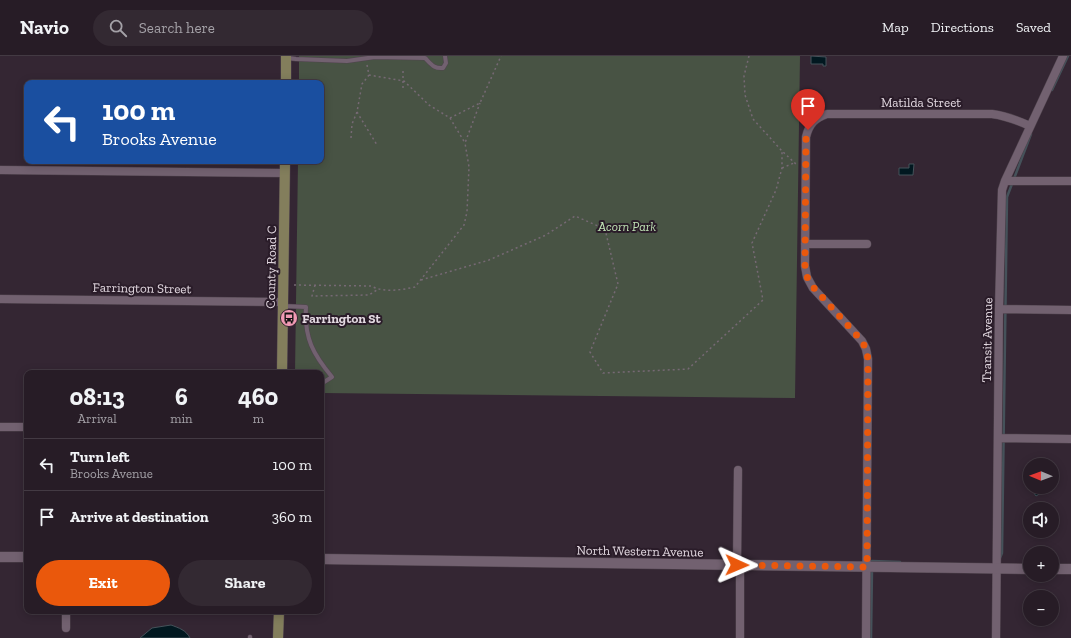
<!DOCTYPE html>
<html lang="en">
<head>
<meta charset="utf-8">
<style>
	body { margin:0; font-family:"Zilla Slab",serif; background:#332932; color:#f1f3f6; height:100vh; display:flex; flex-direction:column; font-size:15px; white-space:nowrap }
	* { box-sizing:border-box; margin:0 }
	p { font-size:13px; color:#a4a1a7 }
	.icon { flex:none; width:22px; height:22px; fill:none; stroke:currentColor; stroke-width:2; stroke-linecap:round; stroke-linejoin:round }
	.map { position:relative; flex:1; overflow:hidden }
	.side { position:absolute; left:24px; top:314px; width:300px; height:244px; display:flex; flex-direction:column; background:#271c26; border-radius:8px; box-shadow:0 2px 10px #0003,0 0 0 1px #433a43 }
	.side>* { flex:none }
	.guide { position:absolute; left:24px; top:24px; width:300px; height:84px; border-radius:8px; box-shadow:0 2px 10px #0003,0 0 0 1px #433a43; background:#1a4fa0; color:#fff; overflow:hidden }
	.needle { width:26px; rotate:271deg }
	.buttons { position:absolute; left:1023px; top:402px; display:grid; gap:8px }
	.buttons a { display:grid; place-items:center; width:36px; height:36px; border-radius:50%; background:#271c26; box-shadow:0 2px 10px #0003,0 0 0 1px #433a43; font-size:20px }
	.pin { position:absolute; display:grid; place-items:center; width:34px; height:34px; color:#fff; margin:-41px -17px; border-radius:50% 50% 50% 0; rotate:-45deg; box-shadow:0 0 4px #0007 }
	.pin .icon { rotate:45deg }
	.me { position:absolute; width:44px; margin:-22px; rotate:91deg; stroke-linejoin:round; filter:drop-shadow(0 0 3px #0008) }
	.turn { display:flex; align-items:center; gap:14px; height:84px; padding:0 12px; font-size:18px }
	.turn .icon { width:52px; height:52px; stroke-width:2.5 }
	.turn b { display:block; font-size:28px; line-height:34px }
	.eta { display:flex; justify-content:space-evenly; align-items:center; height:68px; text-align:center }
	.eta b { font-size:24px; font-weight:800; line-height:28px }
	.button { display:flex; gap:8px; margin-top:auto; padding:8px 12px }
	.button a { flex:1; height:46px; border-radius:24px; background:#ea580c; color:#fff; font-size:16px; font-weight:800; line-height:46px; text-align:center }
	.button a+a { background:#332932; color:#f1f3f6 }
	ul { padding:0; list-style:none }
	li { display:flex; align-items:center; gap:12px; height:52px; padding:0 12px; border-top:1px solid #433a43 }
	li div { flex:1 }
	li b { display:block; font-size:15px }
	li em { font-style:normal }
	header { display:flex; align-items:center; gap:24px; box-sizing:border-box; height:56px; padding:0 20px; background:#271c26; border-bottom:1px solid #433a43 }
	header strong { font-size:19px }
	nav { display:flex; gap:22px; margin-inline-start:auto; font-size:14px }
	.search { width:280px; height:36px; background:#332932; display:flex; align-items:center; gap:10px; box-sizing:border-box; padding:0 14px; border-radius:22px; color:#a4a1a7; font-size:15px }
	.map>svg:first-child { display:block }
	.green { fill:#485344 }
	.water { fill:#011820; stroke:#45525a }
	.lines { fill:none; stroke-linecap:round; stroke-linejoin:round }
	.stream { stroke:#45525a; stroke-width:2.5 }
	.service-casing { stroke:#50444e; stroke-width:5 }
	.minor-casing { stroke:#50444e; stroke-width:9 }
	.tertiary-casing { stroke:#50444e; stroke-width:11 }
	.secondary-casing { stroke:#50444e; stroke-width:11 }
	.path { stroke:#766974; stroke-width:1.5; stroke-dasharray:2 3; stroke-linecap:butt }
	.service { stroke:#726170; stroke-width:4 }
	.minor { stroke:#726170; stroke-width:8 }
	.tertiary { stroke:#726170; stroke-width:10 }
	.secondary { stroke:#837e5c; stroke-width:10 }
	.route { stroke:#ea580c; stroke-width:7; stroke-dasharray:0 12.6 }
	.labels { text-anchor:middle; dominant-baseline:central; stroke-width:4; stroke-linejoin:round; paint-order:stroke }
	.street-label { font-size:13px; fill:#e3d9e1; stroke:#2a1c29 }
	.park-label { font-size:13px; font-style:italic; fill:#bee1b3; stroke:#2a1c29 }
	.poi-label { font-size:13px; font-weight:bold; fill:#e3d9e1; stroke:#2a1c29; text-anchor:start }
</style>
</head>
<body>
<header>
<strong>Navio</strong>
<div class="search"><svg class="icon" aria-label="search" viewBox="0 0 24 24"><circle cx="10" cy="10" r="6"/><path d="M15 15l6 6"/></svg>Search here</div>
<nav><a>Map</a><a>Directions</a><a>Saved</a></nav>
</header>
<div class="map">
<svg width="1071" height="582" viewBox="0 0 1071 582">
	<rect width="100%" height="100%" fill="#342633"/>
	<path class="green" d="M299,0H800L795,342L321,337V317H295L298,105H321V27H299Z"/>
	<path class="water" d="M811,0L826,1V10H823V8H811Z
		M909,108H914L913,119H899V112H909Z
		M1037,431H1047L1048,433L1036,440L1032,434Z
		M171,569C179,572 186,574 190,582H140L152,572Z"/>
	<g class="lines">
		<path class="stream" d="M1052,34L1068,0
			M1000,502L1002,497L1007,141L1031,78
			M872,509V505L900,506
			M871,582L872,514"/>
		<g class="service-casing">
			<path id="service" d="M287,2L296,3L347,5L375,1L425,2C431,8 434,13 443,12L446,7L445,0
				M283,250L306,251C304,282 313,298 332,321L321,328
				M250,582V581"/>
		</g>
		<g class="minor-casing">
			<path id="minor" d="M0,114L285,117
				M1005,125H1071
				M805,188H867
				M0,243L283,246
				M999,253L1071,254
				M0,371H27
				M998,382L1071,383
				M737,509L738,414
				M66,572V555
				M740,582V509
				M866,582L868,303L866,293L862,285L813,232L807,221L805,210L806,81C809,68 815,62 827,58H992C1006,60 1017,64 1030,70
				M996,582L999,253L1002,134L1005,125L1063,0"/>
		</g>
		<g class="tertiary-casing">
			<path id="tertiary" d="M0,501H27
				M321,503L1030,513
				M1052,513H1071"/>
		</g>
		<g class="secondary-casing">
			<path id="secondary" d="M286,27V0
				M282,317L285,105
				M278,582L279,555"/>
		</g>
		<path class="path" d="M749,0L744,20L745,39L753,63L782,95L797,109
			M367,9L369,19L404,25L429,49L450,62L480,47L501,0
			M403,15V35
			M357,56L377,89
			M450,62L465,87
			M351,82L352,68L357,56L362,28L369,19
			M782,112L794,107
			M421,224L489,204L546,179L575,160L605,173L618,228L590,296L603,317L688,313L763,244L752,187L776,134L782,112V95
			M294,229L371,230C384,237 401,234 415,231L464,169L467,156L469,111L465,87L480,47
			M315,229L312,240L369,239L377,234"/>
		<use href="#service" class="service"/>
		<use href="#minor" class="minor"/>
		<use href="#tertiary" class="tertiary"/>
		<use href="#secondary" class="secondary"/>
	</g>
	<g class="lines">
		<path class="route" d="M737,509L867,511L868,303L866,293L862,285L814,232L807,221L805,210V199L806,81L808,74"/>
	</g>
	<defs>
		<g id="bus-disc" transform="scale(0.9)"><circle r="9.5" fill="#f19ab4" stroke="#2a1c29"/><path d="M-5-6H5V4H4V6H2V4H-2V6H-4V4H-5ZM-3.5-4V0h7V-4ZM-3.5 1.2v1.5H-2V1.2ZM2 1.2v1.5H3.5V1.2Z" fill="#111"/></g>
	</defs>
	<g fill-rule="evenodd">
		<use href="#bus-disc" x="289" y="262"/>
	</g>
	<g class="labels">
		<g class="street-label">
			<text x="921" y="46">Matilda Street</text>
			<text transform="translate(271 211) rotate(-89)">County Road C</text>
			<text transform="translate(142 232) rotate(1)">Farrington Street</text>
			<text transform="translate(987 284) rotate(-89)">Transit Avenue</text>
			<text transform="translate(640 495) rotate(1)">North Western Avenue</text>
		</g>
		<g class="park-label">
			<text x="627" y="170">Acorn Park</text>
		</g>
		<g class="poi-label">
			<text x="302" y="262">Farrington St</text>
		</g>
	</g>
</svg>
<div class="buttons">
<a><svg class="needle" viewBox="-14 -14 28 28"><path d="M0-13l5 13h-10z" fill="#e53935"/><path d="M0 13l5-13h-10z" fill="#a4a1a7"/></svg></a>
<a><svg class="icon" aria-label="sound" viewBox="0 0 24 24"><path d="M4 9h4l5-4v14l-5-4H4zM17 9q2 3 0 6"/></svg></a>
<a>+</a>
<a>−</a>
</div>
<div class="pin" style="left:808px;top:74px;background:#d93025"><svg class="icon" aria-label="arrive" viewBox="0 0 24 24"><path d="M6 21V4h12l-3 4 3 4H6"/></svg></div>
<svg class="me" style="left:737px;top:509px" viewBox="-20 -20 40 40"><path d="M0-17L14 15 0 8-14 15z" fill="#ea580c" stroke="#fff" stroke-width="4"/></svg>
<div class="guide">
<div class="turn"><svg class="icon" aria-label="left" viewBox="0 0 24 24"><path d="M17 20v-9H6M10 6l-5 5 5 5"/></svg><div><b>100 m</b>Brooks Avenue</div></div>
</div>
<section class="side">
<div class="eta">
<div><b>08:13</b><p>Arrival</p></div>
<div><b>6</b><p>min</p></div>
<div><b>460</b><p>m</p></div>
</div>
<ul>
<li><svg class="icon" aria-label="left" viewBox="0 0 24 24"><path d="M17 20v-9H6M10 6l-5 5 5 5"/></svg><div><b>Turn left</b><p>Brooks Avenue</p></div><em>100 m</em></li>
<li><svg class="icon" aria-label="arrive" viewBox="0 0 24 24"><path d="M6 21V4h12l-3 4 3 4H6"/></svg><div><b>Arrive at destination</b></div><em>360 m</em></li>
</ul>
<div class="button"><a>Exit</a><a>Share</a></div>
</section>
</div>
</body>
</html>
